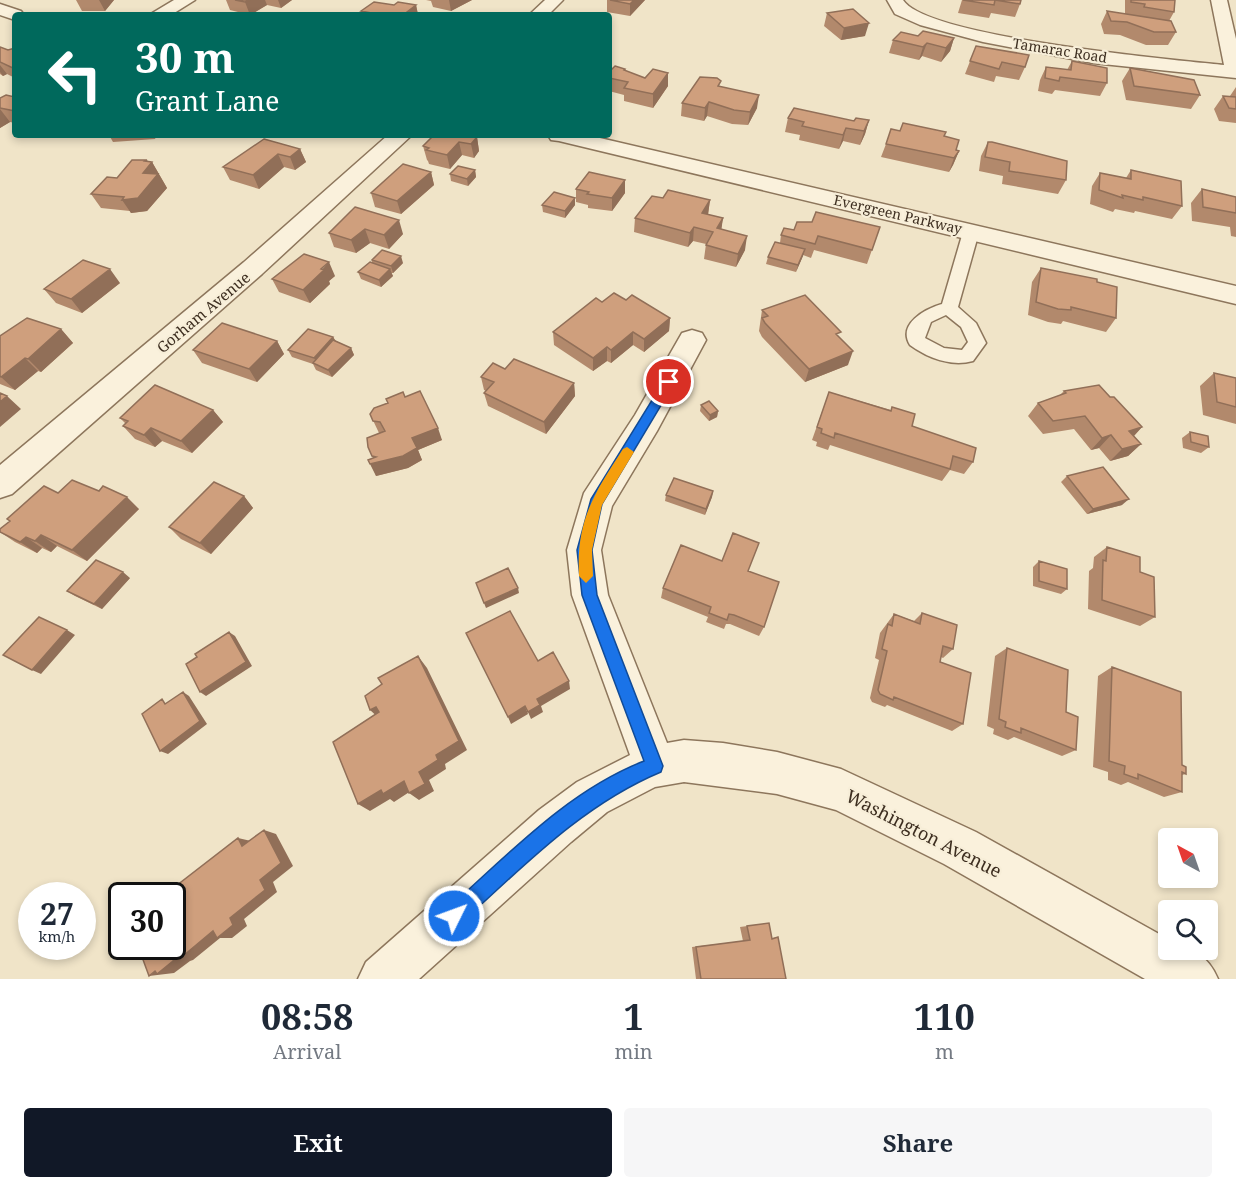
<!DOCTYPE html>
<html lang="en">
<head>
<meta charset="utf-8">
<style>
	body { margin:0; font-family:"Noto Serif",serif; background:#f6f6f7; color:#1f2937; height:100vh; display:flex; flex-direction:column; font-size:22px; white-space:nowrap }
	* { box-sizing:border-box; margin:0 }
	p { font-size:20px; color:#747a83 }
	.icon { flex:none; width:33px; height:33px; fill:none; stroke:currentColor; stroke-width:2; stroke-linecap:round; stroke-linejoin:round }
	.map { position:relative; height:979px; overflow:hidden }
	.panel { display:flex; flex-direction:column; background:#fff; flex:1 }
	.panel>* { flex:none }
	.banner { position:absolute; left:12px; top:12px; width:600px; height:126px; border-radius:6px; box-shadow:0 3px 9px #0003; background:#00695c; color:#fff; overflow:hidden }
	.needle { width:39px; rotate:320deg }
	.tools { position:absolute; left:1158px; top:828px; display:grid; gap:12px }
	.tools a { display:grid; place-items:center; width:60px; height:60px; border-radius:6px; background:#fff; box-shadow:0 3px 9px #0003; font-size:30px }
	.speed { position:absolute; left:18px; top:882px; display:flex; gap:12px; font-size:30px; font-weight:700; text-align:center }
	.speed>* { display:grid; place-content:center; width:78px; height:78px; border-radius:50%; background:#fff; box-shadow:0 3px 9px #0003; line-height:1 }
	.speed small { font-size:15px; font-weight:400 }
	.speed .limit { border:3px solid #111; border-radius:9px; background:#fff; color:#111 }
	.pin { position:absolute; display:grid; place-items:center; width:51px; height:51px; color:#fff; margin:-26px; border:3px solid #fff; border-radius:50%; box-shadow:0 2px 6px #0007 }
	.me { position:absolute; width:66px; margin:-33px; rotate:48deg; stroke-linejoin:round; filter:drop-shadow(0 0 4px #0008) }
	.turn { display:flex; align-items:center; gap:21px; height:126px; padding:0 24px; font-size:27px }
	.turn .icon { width:78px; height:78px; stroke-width:2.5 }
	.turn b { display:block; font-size:42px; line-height:51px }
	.eta { display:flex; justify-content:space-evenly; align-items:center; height:102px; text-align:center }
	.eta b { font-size:36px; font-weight:700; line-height:42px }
	.cta { display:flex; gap:12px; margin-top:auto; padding:12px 24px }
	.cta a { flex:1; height:69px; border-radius:6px; background:#111827; color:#fff; font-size:24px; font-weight:700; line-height:69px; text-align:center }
	.cta a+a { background:#f6f6f7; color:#1f2937 }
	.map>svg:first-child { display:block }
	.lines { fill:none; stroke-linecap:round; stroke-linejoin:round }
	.lane-casing { stroke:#8d765c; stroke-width:3 }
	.street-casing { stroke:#8d765c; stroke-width:3 }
	.lane { fill:#faf1dc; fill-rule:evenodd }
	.street { fill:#faf1dc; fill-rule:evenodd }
	.wall { fill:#b2896c }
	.shaded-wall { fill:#916f58 }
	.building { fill:#cf9f7d; stroke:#916f58; stroke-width:1.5 }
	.route { fill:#1a73e8; stroke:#114b97; stroke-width:1.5 }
	.slow { fill:#f59e0b }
	.labels { text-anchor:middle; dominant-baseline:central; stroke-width:4.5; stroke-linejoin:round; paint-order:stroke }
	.far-street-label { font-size:14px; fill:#3d2e20; stroke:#f7eed8 }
	.street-label { font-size:15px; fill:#3d2e20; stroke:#f7eed8 }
	.near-street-label { font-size:18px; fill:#3d2e20; stroke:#f7eed8 }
</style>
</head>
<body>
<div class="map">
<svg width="1236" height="979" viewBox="0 0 1236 979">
	<rect width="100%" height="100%" fill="#f0e4c8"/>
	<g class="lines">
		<g class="lane-casing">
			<path id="lane" d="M971,227L979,232L958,307L976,323L986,343L973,361C951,367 928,358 910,345C897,324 925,309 942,304L963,232ZM946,315L961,327L968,342L962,350L944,348L925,338L931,322Z"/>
		</g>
		<g class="street-casing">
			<path id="street" d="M174,0H195L171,15H149Z
				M545,0H563L548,15H529Z
				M887,0H903C926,37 1173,60 1224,65L1211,0H1227L1236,39V78L1093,63L983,42L920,25L895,14Z
				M0,4L21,11L24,15H15V20L0,15Z
				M388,135H412L262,274L12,494L0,498V465L244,262Z
				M548,135H587L1236,286V304L559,141L551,140Z
				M692,330L702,333L706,340L657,431L612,506L601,550L608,595L667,743L684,740L723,743L777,752L841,769L976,832L1168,939V950C1195,950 1207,954 1218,979H1145L944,864L836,810L777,794L684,782L655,787L607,812L571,842L419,979H358L366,962L539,810L577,782L630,755L572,595L567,550L584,493L635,415L682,333Z"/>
		</g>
		<use href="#lane" class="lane"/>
		<use href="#street" class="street"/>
	</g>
	<path class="wall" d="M76,0H114L105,11H82Z
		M226,0H292L281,8L267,5L250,15L230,10Z
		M426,0H472L451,11L433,7L431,1Z
		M607,0H645L630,16L607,12Z
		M962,0H1021L1020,4L1015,17L991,13L989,18L958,13Z
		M1125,0H1175L1174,12L1169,21L1176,32L1168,45H1146L1120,35L1104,34L1101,24L1107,11L1125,14Z
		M394,5H416L418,14L428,15H362L361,11Z
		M827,13L865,36L841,40L824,26Z
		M918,36L954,38L950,51L941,62L922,56L919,60L889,53L893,40Z
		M976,46L1025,67L1019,80L996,76L994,82L965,74Z
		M0,47L8,50L15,48V78L7,74L3,76L0,74Z
		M1072,61L1107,83L1100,96L1055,90L1052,94L1038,91L1040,80L1046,67L1067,70Z
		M1130,68L1200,95L1191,109L1126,100L1122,81Z
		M625,69V71L645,78L668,73V86L653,108L624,101V95L609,91V72Z
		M720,87L757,108L748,125L732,124L707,116L704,121L681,116L682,103Z
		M1236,87V123L1219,121L1214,109L1223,96H1230Z
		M15,97V123L10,122L0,128V98Z
		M788,118L854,121L869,120L865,134L860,145L843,141L839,149L799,140L800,135L785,132Z
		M900,131L944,136L956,150L959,151L953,165L949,172L881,157L886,144Z
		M109,135H157L155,139L113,142Z
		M477,137L479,151L474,158L462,155L450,169L429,164L428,161L427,160L423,146Z
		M988,142L1066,180L1058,194L1002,184L1003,176L979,171L981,156Z
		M300,149L306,162L295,170L284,167L259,189L230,180L223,167Z
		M148,162H152L167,188L147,211L131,213L130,211L101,208L91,194L117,178Z
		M475,170L476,177L468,186L451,181L450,174Z
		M1131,170L1182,206L1172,219L1135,211L1134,213L1115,209L1113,212L1090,204L1092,186L1100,173L1126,178Z
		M431,172L434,185L401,214L375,207L371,193Z
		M576,189L625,193L612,211L588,208V205L576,202Z
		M1202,189L1236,197V237L1231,236L1230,227L1192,221L1191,203Z
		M575,198V205L565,218L543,212L542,205Z
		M663,198L710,200L708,215L723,218L721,229L745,250L736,267L704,259L706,244L693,241L688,247L634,232L635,218Z
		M355,207L403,234L389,249L370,243L356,253L334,247L329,233Z
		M880,227L867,264L814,250L811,258L803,255L796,272L766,264L768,257L780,243L781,235L794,230Z
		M372,260L403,263L393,273H391L393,276L381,287L361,279L358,272L372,263Z
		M1041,268L1097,282L1116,318L1106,332L1063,321L1061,324L1048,322L1028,315L1032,282Z
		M335,276L329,281L330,284L310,303L279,292L272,279Z
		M120,283L82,313L56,303L44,289Z
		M626,300L670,318L669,331L644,352L633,345L611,363L607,361L593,371L554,345L553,332L602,302Z
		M762,310L848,365L805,382L762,337L759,331Z
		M61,329L73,343L41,372L38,371L15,390L0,384V336Z
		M333,337L336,341L351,348L354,355L332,377L316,370L313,364L292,357L288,350Z
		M277,341L284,354L257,382L202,363L193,350Z
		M505,369L574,383L575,396L546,434L488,406L484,393L486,391L484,390L481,377Z
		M1214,373L1236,378V424L1203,415L1200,386Z
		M1064,391L1110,397L1142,427L1134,436L1141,444L1128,456L1110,461L1099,448L1091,450L1074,429L1043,434L1028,416L1038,403L1060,395Z
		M829,392L891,410L892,407L912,426L973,462L964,474L950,470L942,481L830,445L828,450L816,446L817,442L812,440Z
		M405,397L442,440L418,450L422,460L408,468L376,476L373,458L368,447L379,433L370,414L388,403Z
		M701,405L718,411L717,417L709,421L700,411Z
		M213,410L223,422L192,453L162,441L155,447L135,439L123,426L126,424L120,418Z
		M1190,432L1209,447L1201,453L1183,448L1182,438Z
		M1067,476L1122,505L1087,514L1061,482Z
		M713,491L712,497L705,515L665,501L666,495Z
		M58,493L139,509L87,561L57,546L51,552L42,548L37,553L15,542L0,532Z
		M244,496L253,508L211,554L181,539L169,527Z
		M1107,547L1140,572L1155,617L1140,626L1088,609L1089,571L1093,568L1094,557Z
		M1039,561L1067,589L1061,594L1033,586V567Z
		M748,571L764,627L759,636L730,624H726L724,629L706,622L708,617L661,598L663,588Z
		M130,578L102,609L75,596L67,591Z
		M922,613L953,649L943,658L941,657L940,662L963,724L952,731L887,705L885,707L872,702L870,698L879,660L875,658L880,633L894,614L914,621Z
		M1007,648L1066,712L1076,750L1062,756L1014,737L1008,740L993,734L994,729L987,726L995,656Z
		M1112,667L1182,765L1186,774L1182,775V792L1164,797L1128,782L1121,785L1108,780V772L1093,767L1098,676Z
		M769,923L772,938L778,937L786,979H696L692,947L743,941L740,927Z"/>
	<path class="shaded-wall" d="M99,0H114L105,11Z
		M250,0H265L267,5L250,15L245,2Z
		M278,0H292L281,8Z
		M449,0H472L451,11Z
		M634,0H645L630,16V4Z
		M416,5L418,15L407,12Z
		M869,23L865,36L841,40L844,28Z
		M954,38L950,51L941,62L946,48Z
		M927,43L922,56L919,60L923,47Z
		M0,65L7,74L3,76L0,72Z
		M668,73V86L653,108V94Z
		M759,95L757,108L748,125L750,112Z
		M709,102L707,116L704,121L705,108Z
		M0,109L10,122L0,128Z
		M869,120L865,134L860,145L864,131Z
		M846,128L843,141L839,149L843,135Z
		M477,137L479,151L474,158L471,144Z
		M459,142L462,155L450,169L447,155Z
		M300,149L306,162L295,170L290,157Z
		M959,151L953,165L949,172L954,158Z
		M278,154L284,167L259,189L253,175Z
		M147,160L150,165L152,162L167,188L147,211L131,213L122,200L143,173L145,161Z
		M475,170L476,177L468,186L467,179Z
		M431,172L434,185L401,214L397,201Z
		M625,180V193L612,211V198Z
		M575,198V205L565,218V211Z
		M710,200L708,214L700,227L702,213Z
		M723,218L721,232L717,228Z
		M399,220L403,234L389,249L384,235Z
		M694,227L693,241L688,247L690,233Z
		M365,229L370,243L356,253L351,240Z
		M747,236L745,250L736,267L738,254Z
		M805,249L803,256L796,272L798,265Z
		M401,256L403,263L393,273L391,266Z
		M329,262L335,276L329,281L330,284L310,303L303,290Z
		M110,269L120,283L82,313L71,299Z
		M390,269L393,276L381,287L379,280Z
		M670,318L669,331L644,352V339Z
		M61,329L73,343L41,372L28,359Z
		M633,332V345L611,363V350Z
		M333,337L337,344L318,365L314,358Z
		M277,341L284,354L257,382L249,369Z
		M607,347V361L593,371V358Z
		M351,348L354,355L332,377L328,370Z
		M853,351L848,365L805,382L809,369Z
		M25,358L38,371L15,390L1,377Z
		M574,383L575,396L546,434L544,422Z
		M7,396L21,409L0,427V402Z
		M213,410L223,422L192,453L181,441Z
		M718,411L717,417L709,421L710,415Z
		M1142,427L1130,440L1117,443L1129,431Z
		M151,428L162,441L155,447L144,435Z
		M438,428L442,440L418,450L422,460L408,468L376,476L370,464L412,438Z
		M1111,435L1099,448L1091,450L1102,438Z
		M1141,444L1128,456L1110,461L1122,449Z
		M713,491L712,497L705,515L706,509Z
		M244,496L253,508L211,554L200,543Z
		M127,497L139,509L87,561L72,550Z
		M1129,499L1122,505L1087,514L1093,509Z
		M41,535L57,546L51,552L35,541Z
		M26,537L42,548L37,553L20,542Z
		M123,572L130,578L102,609L94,604Z
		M518,588L519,593L486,608L484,603Z
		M67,630L75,635L41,674L32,670Z
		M229,632L235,636L252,666L206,696L200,692Z
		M418,656L427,668L467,750L445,764L446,769L429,780L434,791L419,800L409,793L419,772L436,755Z
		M569,681L570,689L541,706L543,712L531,719L528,712L537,699Z
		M183,692L189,696L207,724L168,754L160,751Z
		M525,706L528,714L511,724L508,717Z
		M376,707L387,717L381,720L370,710Z
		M404,781L414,789L394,802L390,799L370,811L358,804L381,790Z
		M264,830L276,834L293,866L273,882L277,892L244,919L247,926L232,938H220L193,960L190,961L174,973L149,976L175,956L230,918L260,880Z
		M238,838L251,841L242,846Z"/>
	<path class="building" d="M235,0H250L245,2Z
		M610,0H634L630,4Z
		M963,0H1021L1020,4L995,0L994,5Z
		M1131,0H1175L1174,12L1144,7L1145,4L1131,2Z
		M374,2L394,5L398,2L416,5L407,12L428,15H382L361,11Z
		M853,9L869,23L844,28L827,13Z
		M1107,11L1171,21L1176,32H1154L1127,22L1111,21Z
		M923,31L954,38L946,48L927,43L923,47L893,40L901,32L918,36Z
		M976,46L1029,55L1025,67L1002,62L999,69L970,61Z
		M0,47L8,50L15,48V69L0,62Z
		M1072,61L1107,68V83L1060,77L1059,81L1045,78L1046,67L1071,70Z
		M615,66L625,69L624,70L645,78L653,69L668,73L653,94L624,88L628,82L609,78V72Z
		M1130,68L1194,80L1200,95L1134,86Z
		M700,77L717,78L721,81L718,86L759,95L750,112L734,110L709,102L705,108L682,103Z
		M6,95L15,97V111L0,108V98Z
		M1223,96L1236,97V109L1229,108Z
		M794,108L854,121L856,118L869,120L864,131L846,128L843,135L802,126L804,122L788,118Z
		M903,123L946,132L944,136L959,140L956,150L959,151L954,158L886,144L891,129L900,131Z
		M434,135H466L477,137L471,144L459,142L447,155L426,150L429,148L423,146Z
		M264,139L300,149L290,157L278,154L253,175L223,167Z
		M988,142H992L1067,161L1066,180L1009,171L1010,162L985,157Z
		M132,160H147L145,161L152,162L143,173L158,174L138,198L122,200L124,197L91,194L107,177L117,178Z
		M403,164L431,172L397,201L371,193Z
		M458,166L475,170L467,179L450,174Z
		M1131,170L1181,181L1182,206L1143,197V200L1122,195L1123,198L1099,190L1100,173L1131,179Z
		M589,172L625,180L612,198L587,194L589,192L576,189Z
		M1202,189L1236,197V213L1203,207Z
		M668,190L710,200L702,213L723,218L717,228L747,236L738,254L706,245L713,232L694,227L690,233L635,218L652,196L663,198Z
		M554,192L575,198L565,211L542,205Z
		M355,207L399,220L384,235L365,229L351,240L329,233Z
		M816,212L880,227L872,250L818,236L815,244L781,235L784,228L794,230L797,222H812Z
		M775,242L805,249L798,265L768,257Z
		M382,250L401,256L391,266L372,260Z
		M304,254L329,262L321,269L324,270L303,290L272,279Z
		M83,260L110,269L71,299L44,289Z
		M370,262L390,269L379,280L358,272Z
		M1041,268L1097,279V282L1117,287L1116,318L1071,307V310L1058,309L1036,302Z
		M614,293L626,300L632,295L670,318L644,339L633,332L611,350L607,347L593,358L553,332L596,298L602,302Z
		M805,295L841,332L836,334L853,351L809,369L765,323L762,318L768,316L762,310Z
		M27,318L61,329L28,359L25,358L1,377L0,376V336Z
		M222,323L277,341L249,369L193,350Z
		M308,329L333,337L314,358L288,350Z
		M333,340L351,348L328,370L313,363Z
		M514,359L574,383L544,422L484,393L494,382L481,377L493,363L505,369Z
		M1214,373L1236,378V407L1217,402Z
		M155,385L213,410L181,441L151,428L144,435L123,426L128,421L120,418Z
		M1099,385L1110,397H1114L1142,427L1129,431L1141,444L1122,449L1111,435L1102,438L1085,416L1053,421L1038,403L1066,393L1064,391Z
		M420,391L438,428L412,438L417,448L403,456L370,464L368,460L376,457L372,456L368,447L367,438L385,431L380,422L373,421L370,414L374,408L388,403L386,399L403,392L405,397Z
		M829,392L891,411L892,407L915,414L912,426L976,448L973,462L953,456L950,469L835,433L834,438L821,433L822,429L817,427Z
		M0,393L7,396L0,402Z
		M709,401L718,411L710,415L701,405Z
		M1190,432L1208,436L1209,447L1191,442Z
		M1103,467L1129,499L1093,509L1067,476Z
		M674,478L713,491L706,509L666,495Z
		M72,480L99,491L103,486L127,497L72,550L41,535L35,541L26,537L20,542L0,532V529L10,521L7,519L44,486L58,493Z
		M214,482L244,496L200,543L169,527Z
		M733,533L759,543L748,571L779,582L764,627L734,615L729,614L727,620L709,613L711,607L663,588L681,545L722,561Z
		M1107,547L1140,557V572L1154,577L1155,617L1102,600L1103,560L1106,561Z
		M96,560L123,572L94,604L67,591Z
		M1039,561L1067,569V589L1039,581Z
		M508,568L518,588L484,603L476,583Z
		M510,611L538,661L553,652L569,681L537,699L540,705L528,712L525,706L508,717L466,633Z
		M922,613L957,625L953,649L943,646L940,662L971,673L963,724L894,697L893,700L880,694L878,690L887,651L882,649L888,624L892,626L894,614L920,624Z
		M39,617L67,630L32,670L3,655Z
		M229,632L246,662L200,692L186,664L197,657L195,654Z
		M1007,648L1068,670L1066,712L1078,717L1076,750L1021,728V733L1005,727L1006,722L999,719Z
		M418,656L459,741L436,755L438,760L419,772L425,784L409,793L404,781L383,794L381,790L358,804L333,742L379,712L376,707L370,710L365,696L382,684L378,678Z
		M1112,667L1181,692L1182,765L1186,767V774L1182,772V792L1138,774V779L1124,774L1125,766L1109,761Z
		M183,692L200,721L160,751L142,714L162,699L165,704Z
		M264,830L281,863L260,880L265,890L230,918L233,925L217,938L213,931L177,961L175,956L173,961L157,974L155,971L149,976L138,946H172V896H163L238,838L242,846Z
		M769,923L772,939L778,937L786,979H701L696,947L750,940L747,926Z"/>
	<path class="route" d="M669,377L675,382L602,504L592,550L597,595L663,766L661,772C582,805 523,867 461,923L454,926L447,923L444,916L447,909C508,855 567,791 644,761L582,595L577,550L591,499L665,379Z"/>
	<path class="slow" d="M627,447L634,452L602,505L592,550L593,576L586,583L579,576C576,520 594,494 623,449Z"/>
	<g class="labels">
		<g class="far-street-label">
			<text transform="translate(1060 50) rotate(9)">Tamarac Road</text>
			<text transform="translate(898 214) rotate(13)">Evergreen Parkway</text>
		</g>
		<g class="street-label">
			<text transform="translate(203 312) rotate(-40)">Gorham Avenue</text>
		</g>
		<g class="near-street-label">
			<text transform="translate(924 833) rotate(27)">Washington Avenue</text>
		</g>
	</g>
</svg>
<div class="tools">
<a><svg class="needle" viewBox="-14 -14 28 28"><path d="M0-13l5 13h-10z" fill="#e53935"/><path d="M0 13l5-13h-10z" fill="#747a83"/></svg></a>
<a><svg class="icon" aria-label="search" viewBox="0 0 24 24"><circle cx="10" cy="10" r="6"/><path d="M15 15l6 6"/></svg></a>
</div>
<div class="speed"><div>27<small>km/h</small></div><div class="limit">30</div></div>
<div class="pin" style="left:669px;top:382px;background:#d93025"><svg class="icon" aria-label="arrive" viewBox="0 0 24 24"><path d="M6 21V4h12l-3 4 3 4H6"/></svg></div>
<svg class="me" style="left:454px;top:916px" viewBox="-20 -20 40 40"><circle r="17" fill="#1a73e8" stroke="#fff" stroke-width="3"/><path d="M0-11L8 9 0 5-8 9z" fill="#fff"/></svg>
<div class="banner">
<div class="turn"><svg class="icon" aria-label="left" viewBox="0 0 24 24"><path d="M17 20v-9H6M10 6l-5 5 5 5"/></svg><div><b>30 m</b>Grant Lane</div></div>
</div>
</div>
<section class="panel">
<div class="eta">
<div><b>08:58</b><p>Arrival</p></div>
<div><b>1</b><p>min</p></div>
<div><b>110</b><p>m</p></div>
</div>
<div class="cta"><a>Exit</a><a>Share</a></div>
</section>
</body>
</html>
